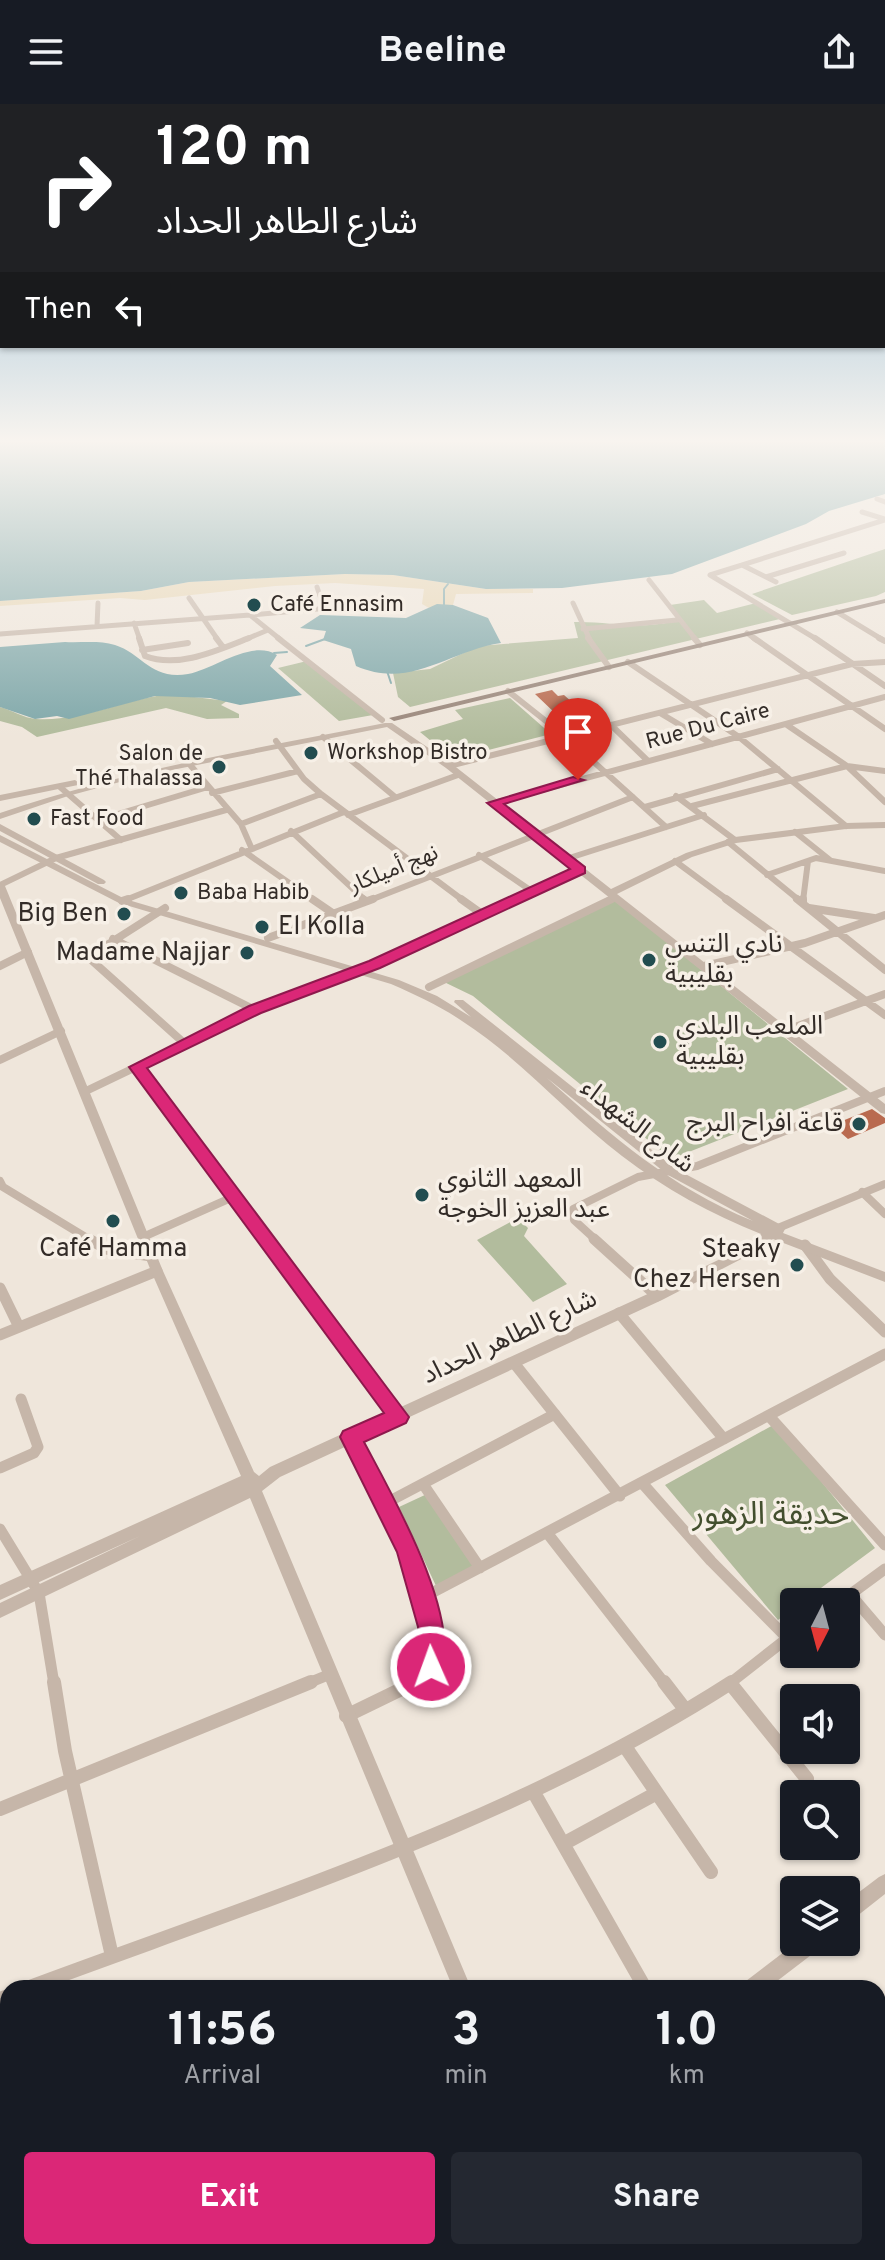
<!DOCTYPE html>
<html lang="en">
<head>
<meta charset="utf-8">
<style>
	body { margin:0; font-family:Overpass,"Noto Sans Arabic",sans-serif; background:#242831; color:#f1f3f6; height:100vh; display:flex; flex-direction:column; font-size:30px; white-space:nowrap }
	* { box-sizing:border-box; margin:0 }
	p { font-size:26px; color:#9ea1a6 }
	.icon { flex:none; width:44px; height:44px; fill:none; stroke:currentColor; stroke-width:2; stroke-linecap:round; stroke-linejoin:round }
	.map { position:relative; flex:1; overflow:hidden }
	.details { position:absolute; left:0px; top:1876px; width:886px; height:280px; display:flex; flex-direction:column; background:#171b24; border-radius:24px 24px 0 0; box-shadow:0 2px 6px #0004 }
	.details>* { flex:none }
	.banner { position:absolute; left:0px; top:0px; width:886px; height:244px; box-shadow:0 2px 6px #0004; background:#202124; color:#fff; overflow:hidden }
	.needle { width:52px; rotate:186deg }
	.tools { position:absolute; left:780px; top:1484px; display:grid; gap:16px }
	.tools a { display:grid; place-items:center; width:80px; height:80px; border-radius:8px; background:#171b24; box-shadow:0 2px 6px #0004; font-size:40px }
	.pin { position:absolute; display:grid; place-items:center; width:68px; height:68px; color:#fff; margin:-82px -34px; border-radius:50% 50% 50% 0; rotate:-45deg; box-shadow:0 0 8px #0007 }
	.pin .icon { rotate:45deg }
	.me { position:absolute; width:88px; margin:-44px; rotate:358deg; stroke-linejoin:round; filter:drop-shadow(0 0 6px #0008) }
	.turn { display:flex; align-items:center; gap:28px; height:168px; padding:0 24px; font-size:36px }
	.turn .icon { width:104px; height:104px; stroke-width:2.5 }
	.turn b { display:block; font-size:56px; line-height:68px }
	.then { display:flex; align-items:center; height:76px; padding:0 24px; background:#0003; gap:16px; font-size:30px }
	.eta { display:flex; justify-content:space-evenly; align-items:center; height:136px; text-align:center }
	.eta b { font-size:48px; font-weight:700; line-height:56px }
	.cta { display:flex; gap:16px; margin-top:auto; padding:16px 24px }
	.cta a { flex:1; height:92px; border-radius:8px; background:#db2777; color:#fff; font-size:32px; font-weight:700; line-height:92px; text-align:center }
	.cta a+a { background:#242831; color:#f1f3f6 }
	header { display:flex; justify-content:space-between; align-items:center; height:104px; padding:0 24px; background:#171b24; font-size:36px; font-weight:700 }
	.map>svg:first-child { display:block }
	.green { fill:#b2bc9d }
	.sand { fill:#e7d6b5 }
	.water { fill:#7ea7a9 }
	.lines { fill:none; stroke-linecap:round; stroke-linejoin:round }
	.stream { stroke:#7ea7a9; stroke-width:2 }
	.building { fill:#b96a4f }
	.minor-far4 { stroke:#c6b6a9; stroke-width:5 }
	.minor-far3 { stroke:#c6b6a9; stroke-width:6 }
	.minor-far2 { stroke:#c6b6a9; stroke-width:8 }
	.minor-far1 { stroke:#c6b6a9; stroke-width:11 }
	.minor { stroke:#c6b6a9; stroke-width:14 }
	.tertiary { fill:#c6b6a9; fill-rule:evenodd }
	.secondary { fill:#99867a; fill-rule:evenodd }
	.route { fill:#db2777; stroke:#8e194d; stroke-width:2 }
	.poi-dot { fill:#224d50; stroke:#f7f0e7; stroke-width:3 }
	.labels { text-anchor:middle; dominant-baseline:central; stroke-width:7; stroke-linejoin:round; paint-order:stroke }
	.far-poi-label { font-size:22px; fill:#332c28; stroke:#f7f0e7; text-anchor:start }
	.far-street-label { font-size:22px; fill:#332c28; stroke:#f7f0e7 }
	.poi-label { font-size:26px; fill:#332c28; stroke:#f7f0e7; text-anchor:end }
	.street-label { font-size:26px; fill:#332c28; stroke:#f7f0e7 }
	.near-park-label { font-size:32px; fill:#434f2e; stroke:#f7f0e7 }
</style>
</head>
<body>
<header><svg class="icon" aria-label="menu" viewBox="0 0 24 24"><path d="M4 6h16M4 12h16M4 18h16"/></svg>Beeline<svg class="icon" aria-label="share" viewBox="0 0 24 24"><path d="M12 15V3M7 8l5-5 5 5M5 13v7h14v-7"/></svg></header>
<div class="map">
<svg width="885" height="2156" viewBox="0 0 885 2156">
	<rect width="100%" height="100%" fill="#efe6db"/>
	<path class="green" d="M885,445V488L876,492L792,511L752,490Z
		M704,496L717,509L756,499L784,514L410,603L398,593L393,569L430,565L478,542L578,534L574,518C610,517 642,527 678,516L670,501Z
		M307,557L373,611L339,617L278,564Z
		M170,590L227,597L221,601L239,610V614L207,615L166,604L37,633L22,623L0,617V603C11,606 24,614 36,615C81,618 124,595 170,590Z
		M510,594L551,630L453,655L420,628L463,615L455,606Z
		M614,795L848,985L671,1055L473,892L442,877Z
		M518,1114L528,1124L524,1132L567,1180L533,1198L477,1136Z
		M775,1320L875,1444L802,1498H794V1504L778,1516L665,1381Z
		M427,1390L476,1463L437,1484L399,1403Z
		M885,1899V2126L878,2112V1904Z"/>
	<path class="sand" d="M345,470L393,471L486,485H533V489L456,490L453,501L429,504L422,500L424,485L335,479L275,482L145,496L120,494L0,502V497L141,487L189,478Z"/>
	<path class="water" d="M0,334H885V390L829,407L806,420L672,470L562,484L486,485L393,471L345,470L189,478L141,487L0,497Z
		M437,500L453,501L488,514L501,539C448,547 411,586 356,562L351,545L323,536L326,527L300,524L320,511L406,514Z
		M65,538C81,539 99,536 115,541C143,550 150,576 188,570C215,565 251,535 277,551L270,562L302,591L240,601L210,594L155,592L69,615L57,612L35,615L0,603V543Z"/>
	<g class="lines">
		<path class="stream" d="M444,502V485L448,480
			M306,542L325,535
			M274,549L287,548
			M387,567L391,579"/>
	</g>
	<path class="building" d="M552,586L558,592L564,591L573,599L568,600L575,606L557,611L535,590Z
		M872,1005L885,1014V1019L848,1035L832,1021Z"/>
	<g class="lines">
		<path class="minor-far4" d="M877,395L885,398
			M862,408L885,415
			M742,461L776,478
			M766,473L844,449
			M649,476L696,536
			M317,483L324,504
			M189,494L218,536
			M573,499L590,536
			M837,508L883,536
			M250,511L374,500
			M134,519L140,536
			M97,522L98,499
			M583,525L677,516
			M747,529L756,536
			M0,530L250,511L281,536
			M244,536L268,526
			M818,536L710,471L885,416"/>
		<path class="minor-far3" d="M139,534L145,552C178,565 218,546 249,534
			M216,534L223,543
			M278,534L382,616
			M588,534L609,563
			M694,534L700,541
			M754,534L885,625
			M815,534L885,582
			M879,534L885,537
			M142,546L188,539
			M628,558L739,633L846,722
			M508,587L566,633L666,723
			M660,609L712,640
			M611,621L648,657
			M787,621L847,662L885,698
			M323,633L394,692
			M276,637L304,675L321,690L464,797
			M185,655L241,720L251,743
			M449,662L852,560L885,558
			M60,683L121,736
			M212,689L298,667
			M676,692L735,736
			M494,699L885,593
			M692,702L847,662L885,667
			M645,703L778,665
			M348,711L458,671
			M98,716L208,683
			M241,720L321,690
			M291,727L366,797
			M795,728L830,756
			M728,738L800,797
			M242,746L315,797
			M479,751L533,788
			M566,755L704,711
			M675,757L729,797
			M767,771L816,754L885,767
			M0,781L56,754L226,706
			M123,797L344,708
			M368,797L633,693
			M513,797L580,766
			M607,797L615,793
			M803,797L808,757"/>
		<path class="minor-far2" d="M312,795L334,810
			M363,795L366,797
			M461,795L482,810
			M726,795L885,911
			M797,795L885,866
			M122,797L128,795
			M803,798V795
			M165,804L88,853L184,939
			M809,804L874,814
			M268,834L373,795
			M113,835L255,906
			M0,862L28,848
			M704,862L805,839L885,811
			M429,883L612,795
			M787,926L885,890
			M0,956L61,927
			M137,963L267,1137
			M86,987L255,906L374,860L517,795
			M0,1077L3,1083L92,1137
			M862,1088L885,1110
			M778,1124L885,1080
			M143,1133L233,1093
			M597,1137L574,1116L573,1105L638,1073L697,1062L885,987"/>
		<path class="minor-far1" d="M89,1135L106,1145L151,1152
			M265,1135L398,1313
			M594,1135L657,1192
			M805,1141L830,1175L885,1228
			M0,1184L19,1223
			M619,1209L724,1335
			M0,1231L157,1167
			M514,1259L620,1392
			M769,1312L885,1441
			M351,1333L400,1426L424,1493
			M0,1364L34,1349L38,1343L21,1295
			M423,1380L480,1464
			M643,1380L711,1457L787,1534
			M386,1399L555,1310
			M0,1425L39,1489L54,1580
			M548,1430L665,1580
			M851,1491L885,1531
			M840,1498L885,1465
			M306,1580L328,1571
			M412,1580L428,1572L431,1534L424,1493L885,1250
			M729,1580L794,1529"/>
		<path class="minor" d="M54,1578L65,1647L112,1852
			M664,1578L684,1604
			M730,1579L807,1675
			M346,1612L416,1578
			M624,1641L711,1768
			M533,1687L645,1884
			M0,1705L311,1578
			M563,1740L655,1690
			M27,1884C266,1795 516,1717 732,1578
			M0,1895L8,1892
			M86,2148L87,2156"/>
		<path class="tertiary" d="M385,619H392L452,660L611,785L686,749L735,733L846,719L885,718V724L846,725L736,739L692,753L617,790L885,1000V1010L881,1009L446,664L387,623L142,672L68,692L0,715V709C126,666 254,645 385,619Z
			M75,676L79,679L78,681L0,697V691Z
			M0,720L104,776L106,778L104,780H98L0,727Z
			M0,731L125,795L399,876L437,892L471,913L454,898L455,896H463L676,1065L783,1122L785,1125L783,1129L885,1168V1178L773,1135L751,1150L662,1196L280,1373L262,1387L471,1884H453L250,1394L0,1514V1499L140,1432L0,1496V1481L241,1372L151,1167L0,794V779L5,782L163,1167L254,1368L259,1372L270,1363L652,1188L743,1144L761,1130C711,1110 665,1085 622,1052C567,1010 521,955 462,917C440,902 416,891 391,880L119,799L0,738ZM547,974L668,1071L753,1117C670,1083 613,1033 547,974Z
			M885,1770V1790L852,1816L846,1819V1798L879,1773Z
			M797,1838H821L819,1845L768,1884H744L746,1877Z
			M354,2148H385L381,2156H350Z
			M553,2148H575L577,2156H555Z"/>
		<path class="secondary" d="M885,495V499L394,617L389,614Z"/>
	</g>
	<linearGradient id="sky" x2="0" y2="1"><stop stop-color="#7dafcf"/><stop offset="0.53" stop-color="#f8f4ef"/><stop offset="1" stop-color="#f8f4ef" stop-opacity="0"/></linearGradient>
	<rect width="885" height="636" fill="url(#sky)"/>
	<path class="route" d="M573,673L584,676L504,700L585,763V769L380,864L261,909L147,964L409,1313L406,1319L364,1338C391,1389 464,1515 440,1572L431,1575L423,1572L418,1523L397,1448L340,1333L343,1327L384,1309L129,963L249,902L369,857L570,765L487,699Z"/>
	<g class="poi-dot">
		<circle cx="254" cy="501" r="8"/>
		<circle cx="311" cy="649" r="8"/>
		<circle cx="219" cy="663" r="8"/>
		<circle cx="34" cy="715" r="8"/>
		<circle cx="181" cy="789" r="8"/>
		<circle cx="124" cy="810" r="8"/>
		<circle cx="262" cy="823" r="8"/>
		<circle cx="247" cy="849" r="8"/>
		<circle cx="649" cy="856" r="8"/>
		<circle cx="660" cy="938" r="8"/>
		<circle cx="859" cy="1020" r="8"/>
		<circle cx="422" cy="1091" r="8"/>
		<circle cx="113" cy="1117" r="8"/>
		<circle cx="797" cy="1161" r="8"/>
	</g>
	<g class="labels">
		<g class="far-poi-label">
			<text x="270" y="501">Café Ennasim</text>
			<text x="327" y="649">Workshop Bistro</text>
			<text x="203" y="650" text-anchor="end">Salon de<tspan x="203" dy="25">Thé Thalassa</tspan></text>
			<text x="50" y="715">Fast Food</text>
			<text x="197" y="789">Baba Habib</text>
		</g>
		<g class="far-street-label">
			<text transform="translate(708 623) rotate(-15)">Rue Du Caire</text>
			<text transform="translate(394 766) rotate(-22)">نهج أميلكار</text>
		</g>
		<g class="poi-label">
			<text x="108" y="810">Big Ben</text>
			<text x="278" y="823" text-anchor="start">El Kolla</text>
			<text x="665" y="841" text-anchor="start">نادي التنس<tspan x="665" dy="30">بقليبية</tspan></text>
			<text x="231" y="849">Madame Najjar</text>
			<text x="676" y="923" text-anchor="start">الملعب البلدي<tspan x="676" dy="30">بقليبية</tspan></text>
			<text x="843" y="1020">قاعة افراح البرج</text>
			<text x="438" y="1076" text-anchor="start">المعهد الثانوي<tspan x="438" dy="30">عبد العزيز الخوجة</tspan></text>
			<text x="113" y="1145" text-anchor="middle">Café Hamma</text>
			<text x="781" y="1146">Steaky<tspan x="781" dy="30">Chez Hersen</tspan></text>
		</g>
		<g class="street-label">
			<text transform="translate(637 1023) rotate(38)">شارع الشهداء</text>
			<text transform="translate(510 1234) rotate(-25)">شارع الطاهر الحداد</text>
		</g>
		<g class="near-park-label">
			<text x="771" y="1412">حديقة الزهور</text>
		</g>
	</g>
</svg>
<div class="tools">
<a><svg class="needle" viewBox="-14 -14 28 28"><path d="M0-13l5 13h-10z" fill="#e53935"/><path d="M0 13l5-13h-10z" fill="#9ea1a6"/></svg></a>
<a><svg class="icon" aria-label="sound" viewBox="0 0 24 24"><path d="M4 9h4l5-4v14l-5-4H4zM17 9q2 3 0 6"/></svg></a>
<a><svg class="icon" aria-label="search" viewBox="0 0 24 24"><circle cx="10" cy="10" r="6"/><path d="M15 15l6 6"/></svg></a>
<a><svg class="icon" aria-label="layers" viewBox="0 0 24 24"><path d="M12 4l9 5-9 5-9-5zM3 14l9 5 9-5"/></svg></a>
</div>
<div class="pin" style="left:578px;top:676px;background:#d93025"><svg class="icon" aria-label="arrive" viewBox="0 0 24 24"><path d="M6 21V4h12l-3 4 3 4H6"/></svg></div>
<svg class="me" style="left:431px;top:1563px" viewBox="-20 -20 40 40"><circle r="17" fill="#db2777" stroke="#fff" stroke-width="3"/><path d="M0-11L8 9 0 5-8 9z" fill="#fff"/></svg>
<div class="banner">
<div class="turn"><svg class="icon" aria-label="right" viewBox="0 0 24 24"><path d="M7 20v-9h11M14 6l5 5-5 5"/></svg><div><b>120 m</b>شارع الطاهر الحداد</div></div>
<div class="then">Then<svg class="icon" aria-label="left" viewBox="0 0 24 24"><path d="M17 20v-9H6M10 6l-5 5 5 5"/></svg></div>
</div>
<section class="details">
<div class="eta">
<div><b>11:56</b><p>Arrival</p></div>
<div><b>3</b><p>min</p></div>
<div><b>1.0</b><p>km</p></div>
</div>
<div class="cta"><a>Exit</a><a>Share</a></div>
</section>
</div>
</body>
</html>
